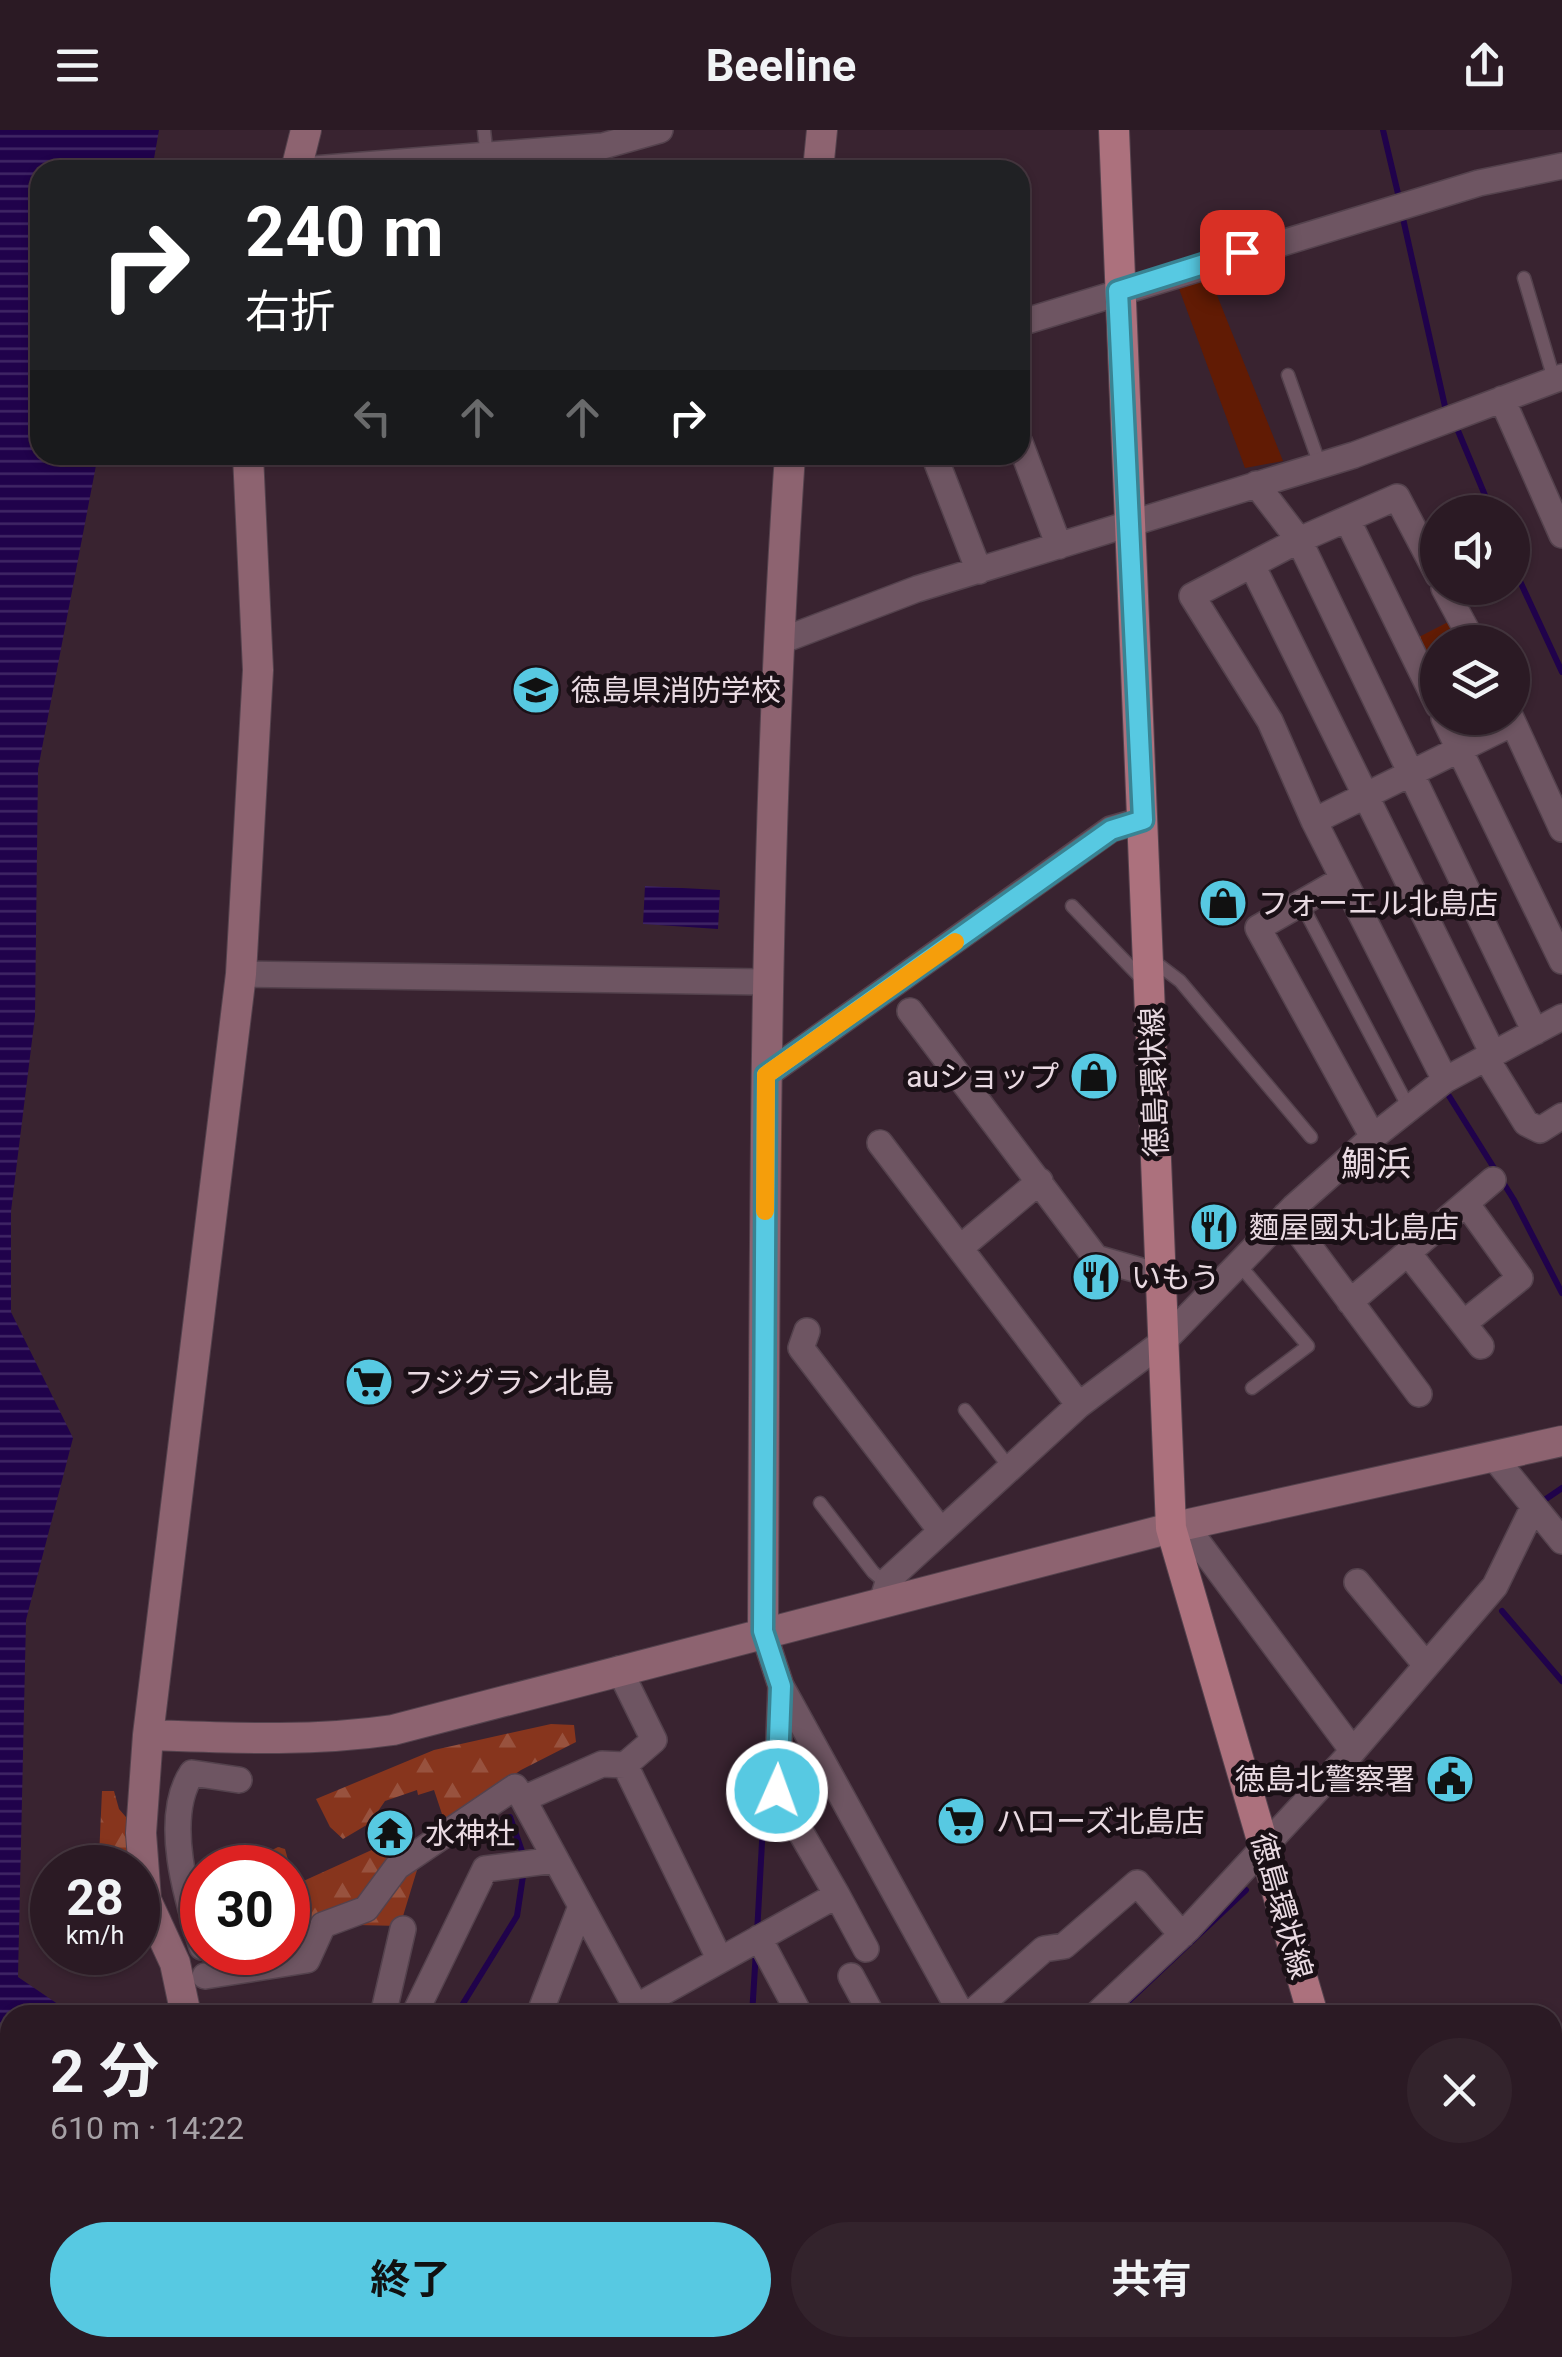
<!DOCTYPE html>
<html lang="ja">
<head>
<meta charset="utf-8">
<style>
	body { margin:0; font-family:Roboto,"Noto Sans JP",sans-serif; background:#33232c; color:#f1f3f6; height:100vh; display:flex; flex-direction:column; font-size:38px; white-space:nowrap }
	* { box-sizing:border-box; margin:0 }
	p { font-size:32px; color:#a6a1a6 }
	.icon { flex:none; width:55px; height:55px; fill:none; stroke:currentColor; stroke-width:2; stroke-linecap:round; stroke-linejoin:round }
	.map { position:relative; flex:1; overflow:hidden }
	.details { position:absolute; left:0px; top:1875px; width:1562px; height:352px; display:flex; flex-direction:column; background:#2b1a24; border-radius:30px 30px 0 0; box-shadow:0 2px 8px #0004,0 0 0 2px #473841 }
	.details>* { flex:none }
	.top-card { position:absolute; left:30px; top:30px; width:1000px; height:305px; border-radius:30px; box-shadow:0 2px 8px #0004,0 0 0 2px #473841; background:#202124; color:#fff; overflow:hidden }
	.tools { position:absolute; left:1420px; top:365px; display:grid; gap:20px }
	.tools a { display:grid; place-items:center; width:110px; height:110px; border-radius:50%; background:#2b1a24; box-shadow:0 2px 8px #0004,0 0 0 2px #473841; font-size:50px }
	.speed { position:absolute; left:30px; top:1715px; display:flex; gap:20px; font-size:50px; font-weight:700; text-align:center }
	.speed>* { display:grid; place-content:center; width:130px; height:130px; border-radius:50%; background:#2b1a24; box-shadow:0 2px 8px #0004,0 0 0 2px #473841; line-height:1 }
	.speed small { font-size:25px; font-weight:400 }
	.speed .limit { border:15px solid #d22; background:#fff; color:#111 }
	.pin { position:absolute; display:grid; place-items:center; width:85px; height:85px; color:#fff; margin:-42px; border-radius:20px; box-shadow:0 5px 15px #0006 }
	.me { position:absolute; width:110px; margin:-55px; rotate:2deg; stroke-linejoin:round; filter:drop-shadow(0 0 8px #0008) }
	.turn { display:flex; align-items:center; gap:35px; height:210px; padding:0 50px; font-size:45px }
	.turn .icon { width:130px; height:130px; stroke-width:2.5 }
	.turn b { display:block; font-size:70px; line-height:85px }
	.lanes { display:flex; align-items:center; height:95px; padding:0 50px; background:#0003; justify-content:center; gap:50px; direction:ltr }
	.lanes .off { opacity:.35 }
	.round { display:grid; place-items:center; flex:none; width:105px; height:105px; border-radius:52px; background:#33232c }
	.overview { display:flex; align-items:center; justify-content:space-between; height:170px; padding:0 50px }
	h1 { font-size:60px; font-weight:700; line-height:75px }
	.primary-button { display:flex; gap:20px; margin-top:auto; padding:20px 50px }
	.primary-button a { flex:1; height:115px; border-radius:60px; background:#57c9e2; color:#111; font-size:40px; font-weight:700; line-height:115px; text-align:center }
	.primary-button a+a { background:#33232c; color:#f1f3f6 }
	header { display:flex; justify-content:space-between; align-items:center; height:130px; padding:0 50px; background:#2b1a24; font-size:45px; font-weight:700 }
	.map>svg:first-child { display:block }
	.grass { fill:#611b04 }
	.forest { fill:url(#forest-firs) }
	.cemetery { fill:url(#cemetery-stones) }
	.park { fill:url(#park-crowns) }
	.water { fill:url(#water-rules) }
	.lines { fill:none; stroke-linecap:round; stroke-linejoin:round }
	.stream { stroke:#20024b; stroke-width:6 }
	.lane-casing { stroke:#54424d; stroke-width:15 }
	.street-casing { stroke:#54424d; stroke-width:28 }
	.secondary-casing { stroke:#54424d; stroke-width:32 }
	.primary-casing { stroke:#54424d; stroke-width:32 }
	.lane { stroke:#6e5562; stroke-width:12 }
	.street { stroke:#6e5562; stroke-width:25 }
	.secondary { stroke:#8d6370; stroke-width:30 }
	.primary { stroke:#ac717d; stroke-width:30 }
	.route-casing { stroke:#398393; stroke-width:25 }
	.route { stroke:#57c9e2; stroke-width:18 }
	.slow { stroke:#f59e0b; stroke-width:18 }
	.labels { text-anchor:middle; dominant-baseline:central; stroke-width:10; stroke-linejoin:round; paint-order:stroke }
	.poi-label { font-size:30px; fill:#e9dae2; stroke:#1a1016; text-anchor:start }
	.street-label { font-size:30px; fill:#e9dae2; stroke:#1a1016 }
	.quarter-label { font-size:35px; fill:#e9dae2; stroke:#1a1016 }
</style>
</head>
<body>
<header><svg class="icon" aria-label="menu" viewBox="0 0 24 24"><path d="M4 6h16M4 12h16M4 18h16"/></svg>Beeline<svg class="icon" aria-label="share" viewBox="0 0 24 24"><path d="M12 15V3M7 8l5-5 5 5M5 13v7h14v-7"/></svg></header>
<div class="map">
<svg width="1562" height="2227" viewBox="0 0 1562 2227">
	<defs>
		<pattern id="forest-firs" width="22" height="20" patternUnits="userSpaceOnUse" patternTransform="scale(2.5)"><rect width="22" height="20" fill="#87351d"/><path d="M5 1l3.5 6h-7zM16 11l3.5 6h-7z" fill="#98523e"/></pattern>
		<pattern id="cemetery-stones" width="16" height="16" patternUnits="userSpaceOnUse" patternTransform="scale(2.5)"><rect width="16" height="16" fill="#611b04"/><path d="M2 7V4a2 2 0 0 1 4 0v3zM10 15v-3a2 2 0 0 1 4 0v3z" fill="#783c28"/></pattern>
		<pattern id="park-crowns" width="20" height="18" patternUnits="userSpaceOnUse" patternTransform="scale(2.5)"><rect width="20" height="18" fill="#611b04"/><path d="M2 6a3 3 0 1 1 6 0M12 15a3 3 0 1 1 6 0" fill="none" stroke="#783c28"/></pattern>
		<pattern id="water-rules" width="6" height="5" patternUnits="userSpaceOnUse" patternTransform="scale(2.5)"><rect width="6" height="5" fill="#20024b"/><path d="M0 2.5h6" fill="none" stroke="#402665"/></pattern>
	</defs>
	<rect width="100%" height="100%" fill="#392330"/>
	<path class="grass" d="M1209,145L1283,331L1245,338L1178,156Z"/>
	<path class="forest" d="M551,1594L574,1595L576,1612L521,1640L436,1699L428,1695L443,1687L434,1660L418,1665L417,1660L385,1671L370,1693L343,1709L330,1697L316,1669L434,1620Z
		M102,1661H114L119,1679L132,1694V1729L113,1737L99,1727Z
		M278,1717L285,1719L292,1744L288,1746V1738L239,1737Z
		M424,1717L400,1796L357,1795L288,1818V1758L376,1718L393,1727Z"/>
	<path class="cemetery" d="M495,2218H639L622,2227H501Z"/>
	<path class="park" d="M1452,490L1463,512H1438L1437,534L1431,538L1417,508Z"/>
	<path class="water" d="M0,0H159L152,40H40V325H98L38,639L35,886L11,1081V1182L73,1308L26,1490L18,1847L74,1885H10V2218H83V2227H0Z
		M645,756L720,760L718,799L643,794Z"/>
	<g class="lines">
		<path class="stream" d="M1383,0L1400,72
			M1402,84L1446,281
			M1456,296L1492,382
			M1512,434L1562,542
			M1449,966L1514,1070L1562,1163
			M1543,1371L1562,1358
			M1502,1481L1562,1551
			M510,1687L524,1727
			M757,1804L765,1657
			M1120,1879L1246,1760
			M456,1885L517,1786L524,1739
			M752,1885L756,1821
			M705,2227L710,2218"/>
		<g class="lane-casing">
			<path id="lane" d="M484,0L487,27
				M577,18L580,40
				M1524,148L1554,249
				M1288,245L1320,335
				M1301,773L1409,978
				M1072,776L1143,850
				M1151,829L1180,851L1311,1007
				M1237,1132L1308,1216L1252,1258
				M965,1280L1010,1338
				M820,1373L873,1442L887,1454"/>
		</g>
		<g class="street-casing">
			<path id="street" d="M301,40L603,16L660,0
				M1020,193L1479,53L1562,36
				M1502,269L1562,405
				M1020,313L1059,416
				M934,325L979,441
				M1256,354L1299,410L1535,902
				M1347,389L1438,575
				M1252,435L1493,924
				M1438,445L1397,367L1299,410L1192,466L1270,591L1314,691L1445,950
				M1444,458L1473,512
				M778,512L917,459L1354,325L1562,247
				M1444,588L1562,831
				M1511,588L1562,699
				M1314,691L1513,593
				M1343,749L1258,798L1373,1007
				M241,844L767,852
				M910,881L1096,1128L1162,1147
				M1486,928L1526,993L1540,1000L1562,986
				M766,945L1111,699L1143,690
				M880,1013L1079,1275
				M1286,1085L1419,1264
				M960,1118L1040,1051
				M1408,1123L1481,1216
				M1350,1172L1493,1050
				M1464,1193L1520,1148L1466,1073
				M807,1201L801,1218L941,1401
				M1493,1326L1562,1411
				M1185,1395L1353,1621
				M1357,1452L1426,1535
				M881,1475L889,1449L1079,1275L1164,1211L1294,1077L1373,1007L1445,950L1562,887
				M619,1539L654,1610L625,1635L602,1634L523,1669L636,1877
				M781,1556L962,1885
				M625,1635L720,1830
				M837,1765L866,1819
				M759,1808L800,1885
				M202,1817C187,1769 162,1688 192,1643L239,1650
				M205,1846L307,1830L323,1795L366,1779L397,1737L515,1657L523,1669
				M851,1846L872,1885
				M383,1885L403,1799
				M414,1885L485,1739L555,1730
				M539,1885L580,1779
				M640,1885L636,1877L837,1765L777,1661L781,1556L763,1501
				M969,1885L1044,1819L1064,1816L1137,1753L1182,1805
				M1096,1885L1189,1798L1353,1621L1495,1456L1533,1378
				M1137,2218L1142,2227
				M346,2227L348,2218
				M409,2227L412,2218
				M896,2227L914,2218
				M1192,2227L1208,2218"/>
		</g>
		<g class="secondary-casing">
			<path id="secondary" d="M296,40L306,0
				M818,40L822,0
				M763,1501C765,1109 763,717 790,325
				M148,1605C231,1608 311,1612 393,1600L1171,1398L1562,1311
				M186,1885L175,1833L146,1770L141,1703L148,1605L241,844L258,540L248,325
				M193,2227V2218"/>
		</g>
		<g class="primary-casing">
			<path id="primary" d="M1114,0L1171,1398L1313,1885
				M1410,2218L1413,2227"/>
		</g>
		<use href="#lane" class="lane"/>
		<use href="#street" class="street"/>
		<use href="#secondary" class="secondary"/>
		<use href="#primary" class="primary"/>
	</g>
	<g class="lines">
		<g class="route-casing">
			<path id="route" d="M777,1661L781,1556L763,1501L766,945L1111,700L1143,690L1118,161L1242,122"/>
		</g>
		<use href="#route" class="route"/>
		<path class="slow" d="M765,1081L766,945L955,812"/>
	</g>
	<defs>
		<g id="school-disc" transform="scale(2.5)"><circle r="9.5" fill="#57c9e2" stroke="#1a1016"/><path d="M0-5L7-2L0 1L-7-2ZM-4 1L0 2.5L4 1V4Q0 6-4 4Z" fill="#111"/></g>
		<g id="shop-disc" transform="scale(2.5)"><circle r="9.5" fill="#57c9e2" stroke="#1a1016"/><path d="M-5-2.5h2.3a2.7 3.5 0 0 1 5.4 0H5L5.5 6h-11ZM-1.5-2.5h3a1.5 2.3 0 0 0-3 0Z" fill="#111"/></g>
		<g id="restaurant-disc" transform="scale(2.5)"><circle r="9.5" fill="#57c9e2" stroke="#1a1016"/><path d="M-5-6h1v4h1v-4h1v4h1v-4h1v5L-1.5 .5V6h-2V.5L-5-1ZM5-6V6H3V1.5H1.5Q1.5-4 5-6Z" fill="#111"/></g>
		<g id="supermarket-disc" transform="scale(2.5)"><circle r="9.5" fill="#57c9e2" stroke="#1a1016"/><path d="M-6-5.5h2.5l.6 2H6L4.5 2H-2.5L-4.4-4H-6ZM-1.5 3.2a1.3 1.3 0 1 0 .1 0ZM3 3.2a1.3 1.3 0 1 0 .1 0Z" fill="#111"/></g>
		<g id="civic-disc" transform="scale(2.5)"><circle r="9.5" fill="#57c9e2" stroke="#1a1016"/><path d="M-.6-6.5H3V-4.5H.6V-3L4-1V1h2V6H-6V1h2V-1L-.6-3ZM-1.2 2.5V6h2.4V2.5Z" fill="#111"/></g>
		<g id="temple-disc" transform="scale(2.5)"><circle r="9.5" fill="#57c9e2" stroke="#1a1016"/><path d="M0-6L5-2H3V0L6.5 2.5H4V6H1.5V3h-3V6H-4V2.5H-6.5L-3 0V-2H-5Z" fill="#111"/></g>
	</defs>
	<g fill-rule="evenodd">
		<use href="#school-disc" x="536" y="560"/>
		<use href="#shop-disc" x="1223" y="773"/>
		<use href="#shop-disc" x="1094" y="946"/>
		<use href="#restaurant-disc" x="1214" y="1097"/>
		<use href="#restaurant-disc" x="1096" y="1147"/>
		<use href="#supermarket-disc" x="369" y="1252"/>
		<use href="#civic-disc" x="1450" y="1649"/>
		<use href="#supermarket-disc" x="961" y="1691"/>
		<use href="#temple-disc" x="390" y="1703"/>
	</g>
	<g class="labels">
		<g class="poi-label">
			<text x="571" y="560">徳島県消防学校</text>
			<text x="1258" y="773">フォーエル北島店</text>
			<text x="1059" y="946" text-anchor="end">auショップ</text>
			<text x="1249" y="1097">麵屋國丸北島店</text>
			<text x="1131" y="1147">いもう</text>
			<text x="404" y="1252">フジグラン北島</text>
			<text x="1415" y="1649" text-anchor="end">徳島北警察署</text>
			<text x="996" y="1691">ハローズ北島店</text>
			<text x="425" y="1703">水神社</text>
		</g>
		<g class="street-label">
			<text transform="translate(1154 952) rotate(-92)">徳島環状線</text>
			<text transform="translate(1282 1776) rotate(74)">徳島環状線</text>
		</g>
		<g class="quarter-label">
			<text x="1376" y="1034">鯛浜</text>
		</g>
	</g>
</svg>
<div class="tools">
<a><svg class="icon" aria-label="sound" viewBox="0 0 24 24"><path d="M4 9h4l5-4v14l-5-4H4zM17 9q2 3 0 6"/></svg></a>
<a><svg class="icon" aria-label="layers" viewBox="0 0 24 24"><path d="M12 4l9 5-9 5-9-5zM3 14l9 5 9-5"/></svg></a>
</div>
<div class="speed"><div>28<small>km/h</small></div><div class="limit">30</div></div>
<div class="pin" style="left:1242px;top:122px;background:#d93025"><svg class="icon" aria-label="arrive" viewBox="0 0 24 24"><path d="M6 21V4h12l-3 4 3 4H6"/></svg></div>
<svg class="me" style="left:777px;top:1661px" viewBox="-20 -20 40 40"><circle r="17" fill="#57c9e2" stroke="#fff" stroke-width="3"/><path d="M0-11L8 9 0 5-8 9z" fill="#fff"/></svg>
<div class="top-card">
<div class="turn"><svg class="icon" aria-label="right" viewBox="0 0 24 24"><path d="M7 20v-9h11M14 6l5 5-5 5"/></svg><div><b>240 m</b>右折</div></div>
<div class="lanes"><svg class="icon off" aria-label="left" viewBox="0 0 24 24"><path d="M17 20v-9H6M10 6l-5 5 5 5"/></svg><svg class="icon off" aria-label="ahead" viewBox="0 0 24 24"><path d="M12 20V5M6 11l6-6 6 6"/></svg><svg class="icon off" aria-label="ahead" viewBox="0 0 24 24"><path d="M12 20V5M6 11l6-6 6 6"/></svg><svg class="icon" aria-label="right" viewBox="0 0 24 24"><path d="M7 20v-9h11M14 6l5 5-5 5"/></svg></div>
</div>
<section class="details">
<div class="overview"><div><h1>2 分</h1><p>610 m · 14:22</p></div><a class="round"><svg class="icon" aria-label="close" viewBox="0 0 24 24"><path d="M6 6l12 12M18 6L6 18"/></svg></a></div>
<div class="primary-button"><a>終了</a><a>共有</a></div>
</section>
</div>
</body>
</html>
